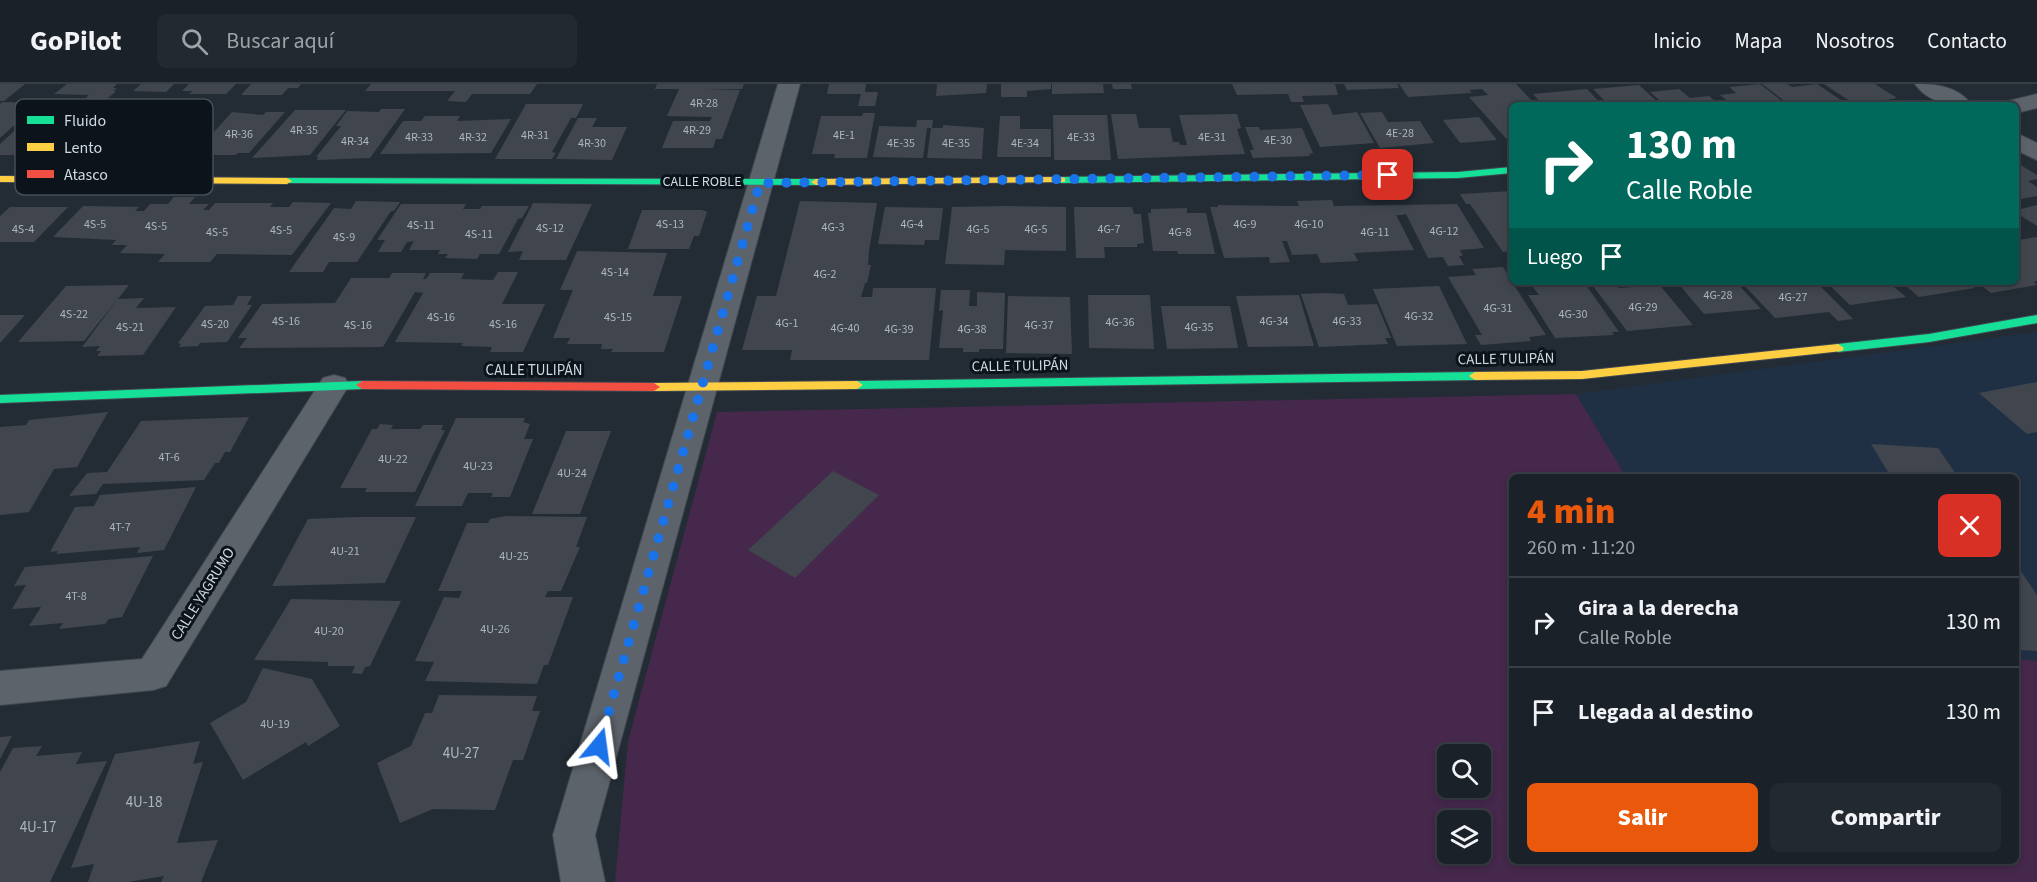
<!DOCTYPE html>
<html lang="es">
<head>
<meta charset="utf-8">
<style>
	body { margin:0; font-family:"Source Sans 3",sans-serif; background:#232930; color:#f1f3f6; height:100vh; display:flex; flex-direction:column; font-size:22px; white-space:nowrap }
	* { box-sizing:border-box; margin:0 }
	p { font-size:20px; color:#9fa3a8 }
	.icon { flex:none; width:33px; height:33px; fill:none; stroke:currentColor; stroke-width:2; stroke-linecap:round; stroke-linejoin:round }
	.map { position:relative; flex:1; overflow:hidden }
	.sheet { position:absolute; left:1509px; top:390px; width:510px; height:390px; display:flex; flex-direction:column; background:#1a2128; border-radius:9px; box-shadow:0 3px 9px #0003,0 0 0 2px #383e45 }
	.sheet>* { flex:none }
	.hud { position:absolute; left:1509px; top:18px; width:510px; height:183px; border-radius:9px; box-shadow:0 3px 9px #0003,0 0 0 2px #383e45; background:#00695c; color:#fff; overflow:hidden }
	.controls { position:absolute; left:1437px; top:660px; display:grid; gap:12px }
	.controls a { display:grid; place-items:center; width:54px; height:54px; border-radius:9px; background:#1a2128; box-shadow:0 3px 9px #0003,0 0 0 2px #383e45; font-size:30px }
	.pin { position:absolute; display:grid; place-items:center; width:51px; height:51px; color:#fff; margin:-26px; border-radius:12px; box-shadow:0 3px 9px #0006 }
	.me { position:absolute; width:66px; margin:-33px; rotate:16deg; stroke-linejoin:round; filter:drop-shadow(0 0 4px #0008) }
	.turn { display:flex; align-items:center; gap:21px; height:126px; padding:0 18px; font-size:27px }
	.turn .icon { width:78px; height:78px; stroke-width:2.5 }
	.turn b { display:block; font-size:42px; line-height:51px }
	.then { display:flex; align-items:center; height:57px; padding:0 18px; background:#0003; gap:12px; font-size:22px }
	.round { display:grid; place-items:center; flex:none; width:63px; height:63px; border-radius:9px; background:#232930 }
	.summary { display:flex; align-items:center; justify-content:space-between; height:102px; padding:0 18px }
	h1 { font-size:36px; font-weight:800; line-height:45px; color:#ea580c }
	.action { display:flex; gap:12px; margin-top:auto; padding:12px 18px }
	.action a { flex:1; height:69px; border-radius:9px; background:#ea580c; color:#fff; font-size:24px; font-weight:800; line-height:69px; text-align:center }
	.action a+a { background:#232930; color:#f1f3f6 }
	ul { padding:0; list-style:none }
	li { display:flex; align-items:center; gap:18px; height:90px; padding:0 18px; border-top:2px solid #383e45 }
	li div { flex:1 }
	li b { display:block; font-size:22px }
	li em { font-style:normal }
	header { display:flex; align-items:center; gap:36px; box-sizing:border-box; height:84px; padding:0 30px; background:#1a2128; border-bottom:2px solid #383e45 }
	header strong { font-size:28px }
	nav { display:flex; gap:33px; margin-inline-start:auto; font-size:21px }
	.search { width:420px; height:54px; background:#232930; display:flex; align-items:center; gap:15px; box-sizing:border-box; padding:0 21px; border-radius:9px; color:#9fa3a8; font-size:22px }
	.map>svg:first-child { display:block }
	.built { fill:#1f3045 }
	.green { fill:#45284b; fill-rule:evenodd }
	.building { fill:#41464e }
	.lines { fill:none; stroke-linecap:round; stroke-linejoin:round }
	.street-casing { stroke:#404850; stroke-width:2 }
	.fast-casing { stroke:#404850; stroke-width:2 }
	.slow-casing { stroke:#404850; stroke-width:2 }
	.jam-casing { stroke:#404850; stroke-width:2 }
	.street { fill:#5d636b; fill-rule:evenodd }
	.fast { fill:#16e098; fill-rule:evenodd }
	.slow { fill:#ffcf43; fill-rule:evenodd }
	.jam { fill:#f24e42; fill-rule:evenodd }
	.route { stroke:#1a73e8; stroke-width:10; stroke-dasharray:0 18 }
	.labels { text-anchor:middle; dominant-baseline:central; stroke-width:6; stroke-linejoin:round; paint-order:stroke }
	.number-label { font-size:12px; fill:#acb4be }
	.far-street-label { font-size:14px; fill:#cfd9e4; stroke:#0c131a }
	.street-label { font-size:15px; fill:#cfd9e4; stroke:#0c131a }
	.near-number-label { font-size:15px; fill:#acb4be }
	.key { fill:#0c131a; stroke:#464e57; stroke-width:1.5 }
	.key-label { font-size:16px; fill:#cfd9e4 }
</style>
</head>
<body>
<header>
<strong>GoPilot</strong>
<div class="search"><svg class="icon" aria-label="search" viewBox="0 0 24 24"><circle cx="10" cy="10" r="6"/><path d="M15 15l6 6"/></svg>Buscar aquí</div>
<nav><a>Inicio</a><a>Mapa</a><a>Nosotros</a><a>Contacto</a></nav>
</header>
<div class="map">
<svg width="2037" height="798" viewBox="0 0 2037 798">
	<rect width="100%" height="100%" fill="#232c35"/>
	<path class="built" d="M2037,248V577L2016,575V393H1626L1576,310Z"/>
	<path class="green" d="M1576,310L1626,393H1512V777H2016V575L2037,577V798H615L628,657L717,328ZM1448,670H1480V704H1448ZM1448,736H1480V770H1448Z"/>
	<path class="building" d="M0,0H25L4,17H0Z
		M67,0H117L113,4H117L113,7H116L105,17H83L89,11L54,10Z
		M141,0H174L166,8L133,7Z
		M189,0H236L226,10H189L193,7H182Z
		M251,0H301L298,4H288L282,11H241Z
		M371,0H537L530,10H472L466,18L447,17L455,7H365Z
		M657,0H744L742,5H704L740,6L722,55H716L713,64H662L673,37H710L712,33L667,32L679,5H655Z
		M829,0H866L865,8H878L875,22H858L861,10H827Z
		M937,0H987L986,9L936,12Z
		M1001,0H1051V5L1027,7V13H1001Z
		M1052,0H1103L1104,9L1052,10Z
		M1112,0H1131L1132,5H1113Z
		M1232,0H1335L1338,11L1302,12L1304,18H1291L1288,10L1237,11Z
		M1344,0H1397L1399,4L1347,6Z
		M1399,0H1516L1536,21H1512V61L1469,13L1488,11L1482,5L1469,6L1472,9L1408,13Z
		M1760,0L1787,21H1733L1720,11L1736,9L1729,3Z
		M1762,0H1787L1792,3L1817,0L1848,21H1790Z
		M1824,0H1875L1897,14L1881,17L1885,19L1856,21Z
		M1639,1L1661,21H1609L1593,5Z
		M1587,5L1602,21H1543L1533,10Z
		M1679,5L1690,14L1709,12L1720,21H1665L1650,8Z
		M2,18L39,19L0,54V20Z
		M526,20H583L576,34H571L552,68L556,69L552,75H495Z
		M1328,20L1333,31L1357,28L1374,59L1320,63L1300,21Z
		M381,25H405L370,74L317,76L318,73H316L341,42H336L347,27L379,28Z
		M295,26H346L310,71L252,74Z
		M232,28L263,31L266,28H285L249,69H238L236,71H193Z
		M1382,28L1388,38L1420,37L1434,59L1380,64L1360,29Z
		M863,29H875L867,74H834L835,70H812L821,32H862Z
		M1111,30H1136L1139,44H1170L1173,58H1179L1180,61H1187L1179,31L1237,30L1241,44L1237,45L1245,70L1118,75Z
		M1053,31H1107L1111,76H1054Z
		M425,32H460L457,37L511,35L491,69L380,70L403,37H421Z
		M1000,32H1020V45H1051V73H997Z
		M69,33H79L42,71H0V60L22,40H62Z
		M1479,33L1497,56L1460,59L1443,36Z
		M578,34H597L592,43H627L612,76L556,75Z
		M917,36H933L932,44H927L923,74L873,73L879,42L916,43Z
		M943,41L984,44L982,75L927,74L931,44H943Z
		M1245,43H1259L1260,46L1302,44L1313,69L1309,70L1310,72L1253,74L1250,66H1254Z
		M2016,78L2037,91V95L2028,97L2037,103V112L2016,116Z
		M1512,107V167L1503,168L1470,120H1466L1460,110Z
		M174,113H195L189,120H209L203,126H209L215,119H273L270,123H289L293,118L331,119L292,171L217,170L210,178H158L165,170L120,169L127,161H112L116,156L53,153L83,122L139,123L135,127H144L150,120H168Z
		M1332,116L1334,122L1457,120L1484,164L1460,166L1463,172H1459L1464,181L1448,182L1443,173L1428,174L1406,130L1402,131H1396L1414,166L1354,169L1358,177L1321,179L1317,170L1292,171L1287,157H1282L1290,178L1270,179L1269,173L1224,174L1210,123H1218V121L1299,122L1297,117Z
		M356,117L400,118L394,127H391L357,178H329L323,188H289L334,124L351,125Z
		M800,117L877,119L869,167L868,181H871L867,199H865L861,213H872L873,204H936L929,276H790L792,266H742L757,212H776Z
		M533,119L592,120L566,176H519L523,167L508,168Z
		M401,120H466L463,125H480L482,122H529L522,134L518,135L499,170H480L477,175L445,174L448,170H438L440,166H409L414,157L407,158L401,168H378L385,156H377Z
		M2037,121V142L2018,130L2022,129L2017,126Z
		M1008,122L1066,123V167L1005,166L1004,181L945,180L952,123Z
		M10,123H68L34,158H0V132Z
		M885,123L943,124L939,156H925L924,161L878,160Z
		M1074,123H1132L1134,130H1141L1144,159L1137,160V163H1104L1105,174H1076Z
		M1187,124V129H1206L1215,170H1178L1177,167H1153L1148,129H1151V125Z
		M642,126H702L707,128L699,152H694L689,165H628Z
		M2037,153V197L2034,198L2037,201L1991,209L1976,198H2016V154L2019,156Z
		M577,167L667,169L653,212H682L664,268H611L613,265H601L602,260H567L570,254H553L573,206H560Z
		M1503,183L1512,198L1546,251L1529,253L1531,257L1481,261L1475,251H1482L1448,193L1476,191L1472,185Z
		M498,188H518L502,220H545L523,268H490L492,263L461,262L463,259L395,258L423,209L415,208L383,263L239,264L247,254H238L262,220L335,219L351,194H389L392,189H426L423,195H426L430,189H464L461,195L493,196Z
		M1629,198H1657L1693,241L1627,247L1593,202L1616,200L1619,204L1633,203Z
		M1677,198H1736L1761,225L1704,230Z
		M1741,198H1816L1853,235L1838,237L1829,228L1775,234Z
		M1826,198H1888L1906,213L1850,221Z
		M1901,198H1967L1975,204L1919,213Z
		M129,201L118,215L144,214L136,224L176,223L143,271L97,272L101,267H96L100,262L82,263L117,216L84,257L18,258L66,202Z
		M1564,201L1566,203L1586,201L1619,248H1612L1614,251L1555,254L1528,211H1539L1533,203Z
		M1439,202L1467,260L1397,262L1373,205Z
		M941,206H970L969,222H977V208L1005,209L1003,265H979V268H963V264H939L943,226L939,227Z
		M1325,209L1344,210L1348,221L1377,220L1391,254H1385L1388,260L1319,263L1301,210Z
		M1088,211H1150L1154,265L1089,264Z
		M1299,211L1314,262L1248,263L1236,212Z
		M238,212H252L247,221H252L227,258L200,259L198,262L179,263L181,260L178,259L205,222L233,221Z
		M1008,212L1070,213L1072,270L1006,269Z
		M1161,222H1230L1238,264L1167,265Z
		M0,231H25L0,259Z
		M2037,298V348L2027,350L1979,309Z
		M108,328L77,383L54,385L29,428L0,431V343L26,341L29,336Z
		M249,333L230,368H225L219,379H215L204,396L103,400L96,410L69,412L87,389L107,388L141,337Z
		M456,334H525L523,338L530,340L524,355H533L510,413H491L493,409H468L462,422H415Z
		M380,340L393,341L391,345H420L423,341H443L441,346H445L415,408H365L367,404H340L372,345H377Z
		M566,347H611L580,430H532Z
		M1871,360L1938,364L1958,393H1891Z
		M833,387L879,411L795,494L748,466Z
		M196,403L164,466L137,469L140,463L56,470L58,467L50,468L75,423L94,422L100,411Z
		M506,432L587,433L576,463H580L561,507H548L545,513H573L548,581H544L537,600L425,597L434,578L415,577L444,513L459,514L462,507H438L467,439H488L490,435Z
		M356,433H416L385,499L272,502L308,435Z
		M153,472L122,533L109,535L105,540L59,545L63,539L29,542L41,523L12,525L26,501L14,502L25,483Z
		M2016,480L2037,511V567L2016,566Z
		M291,515L401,517L370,582L365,583L362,590L352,589L355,582H328V578L254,576Z
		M263,584L312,595L340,642L308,662L306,658L243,696L210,639L246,618Z
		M439,611L537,612L532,627H540L523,676H513L495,726L433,725L400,739L377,679L411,662L425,629H432Z
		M12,652L0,675V653Z
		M200,657L193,680L203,678L177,759L218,756L201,798H161L164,792L128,798H88L94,780L71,784L115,670Z
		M42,662L36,672L82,668L76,680L107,677L50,798H0V688L13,664Z"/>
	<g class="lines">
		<g class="street-casing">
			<path id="street" d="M778,0H800L595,751L605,798H561L553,751Z
				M1915,0C1936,0 1958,2 1972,21C1950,21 1928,19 1915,0Z
				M2037,10V24L2016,29V21H2005L2008,17Z
				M2016,49L2037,59V76L2016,66Z
				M334,291L345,294L349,301L166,602L153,606L0,621V587L142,575L323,294Z"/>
		</g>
		<g class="fast-casing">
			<path id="fast" d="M1512,83V89L1458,94L1061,99L1056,96L1061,93L1458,88Z
				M287,94L816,95L821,98L816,101L283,99V95Z
				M2037,231V239L1929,258L1838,268L1832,264L1838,260L1929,250Z
				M1475,288L1481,292L1475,296L857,305L851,301L857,297Z
				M362,297L368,301L362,305L0,319V311Z"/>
		</g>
		<g class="slow-casing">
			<path id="slow" d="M0,92L287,94L292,97L287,100L0,98Z
				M1061,93L1065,94V98L816,101L811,98L816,95Z
				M1838,260L1844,264L1842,267L1582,295L1475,296L1469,292L1475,288L1582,287Z
				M857,297L863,301L857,305L654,307L648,303L654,299Z"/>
		</g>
		<g class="jam-casing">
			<path id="jam" d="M362,297L654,299L660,303L654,307L362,305L356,301Z"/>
		</g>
		<use href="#street" class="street"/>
		<use href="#fast" class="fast"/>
		<use href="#slow" class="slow"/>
		<use href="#jam" class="jam"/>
	</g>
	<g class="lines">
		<path class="route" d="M599,662L760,99L1388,91"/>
	</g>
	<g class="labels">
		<g class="number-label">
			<text x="704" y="19">4R-28</text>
			<text x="304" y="46">4R-35</text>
			<text x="697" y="46">4R-29</text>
			<text x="1400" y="49">4E-28</text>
			<text x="239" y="50">4R-36</text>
			<text x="535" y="51">4R-31</text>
			<text x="844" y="51">4E-1</text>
			<text x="419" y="53">4R-33</text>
			<text x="473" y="53">4R-32</text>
			<text x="1081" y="53">4E-33</text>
			<text x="1212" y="53">4E-31</text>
			<text x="1278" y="56">4E-30</text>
			<text x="355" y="57">4R-34</text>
			<text x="592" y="59">4R-30</text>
			<text x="901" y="59">4E-35</text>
			<text x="956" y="59">4E-35</text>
			<text x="1025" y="59">4E-34</text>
			<text x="95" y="140">4S-5</text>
			<text x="670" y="140">4S-13</text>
			<text x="912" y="140">4G-4</text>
			<text x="1245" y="140">4G-9</text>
			<text x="1309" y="140">4G-10</text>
			<text x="421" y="141">4S-11</text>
			<text x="156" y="142">4S-5</text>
			<text x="833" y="143">4G-3</text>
			<text x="550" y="144">4S-12</text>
			<text x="23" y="145">4S-4</text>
			<text x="978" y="145">4G-5</text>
			<text x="1036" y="145">4G-5</text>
			<text x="1109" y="145">4G-7</text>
			<text x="281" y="146">4S-5</text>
			<text x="1444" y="147">4G-12</text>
			<text x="217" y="148">4S-5</text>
			<text x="1180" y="148">4G-8</text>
			<text x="1375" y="148">4G-11</text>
			<text x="479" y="150">4S-11</text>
			<text x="344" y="153">4S-9</text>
			<text x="615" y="188">4S-14</text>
			<text x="825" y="190">4G-2</text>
			<text x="1718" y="211">4G-28</text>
			<text x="1793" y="213">4G-27</text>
			<text x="1643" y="223">4G-29</text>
			<text x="1498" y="224">4G-31</text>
			<text x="74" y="230">4S-22</text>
			<text x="1573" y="230">4G-30</text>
			<text x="1419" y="232">4G-32</text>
			<text x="441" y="233">4S-16</text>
			<text x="618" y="233">4S-15</text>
			<text x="286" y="237">4S-16</text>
			<text x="1274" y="237">4G-34</text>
			<text x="1347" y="237">4G-33</text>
			<text x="1120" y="238">4G-36</text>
			<text x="787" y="239">4G-1</text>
			<text x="215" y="240">4S-20</text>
			<text x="503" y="240">4S-16</text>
			<text x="358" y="241">4S-16</text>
			<text x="1039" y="241">4G-37</text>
			<text x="130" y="243">4S-21</text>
			<text x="1199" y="243">4G-35</text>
			<text x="845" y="244">4G-40</text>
			<text x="899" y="245">4G-39</text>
			<text x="972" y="245">4G-38</text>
			<text x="169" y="373">4T-6</text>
			<text x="393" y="375">4U-22</text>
			<text x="478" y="382">4U-23</text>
			<text x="572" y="389">4U-24</text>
			<text x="120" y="443">4T-7</text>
			<text x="345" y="467">4U-21</text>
			<text x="514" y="472">4U-25</text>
			<text x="76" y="512">4T-8</text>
			<text x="495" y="545">4U-26</text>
			<text x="329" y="547">4U-20</text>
			<text x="275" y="640">4U-19</text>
		</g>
		<g class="far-street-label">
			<text x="702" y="98">CALLE ROBLE</text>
		</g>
		<g class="street-label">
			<text transform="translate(1506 275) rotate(-1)">CALLE TULIPÁN</text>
			<text transform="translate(1020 282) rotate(-1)">CALLE TULIPÁN</text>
			<text x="534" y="286">CALLE TULIPÁN</text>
			<text transform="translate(203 510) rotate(-58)">CALLE YAGRUMO</text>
		</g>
		<g class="near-number-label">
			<text x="461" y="669">4U-27</text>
			<text x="144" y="718">4U-18</text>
			<text x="38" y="743">4U-17</text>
		</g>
	</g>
	<rect x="15" y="15" width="198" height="96" rx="9" class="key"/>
	<rect x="27" y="32" width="27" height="8" fill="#16e098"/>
	<rect x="27" y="59" width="27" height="8" fill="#ffcf43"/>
	<rect x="27" y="86" width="27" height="8" fill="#f24e42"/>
	<g class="key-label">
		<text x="64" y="42">Fluido</text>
		<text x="64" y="69">Lento</text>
		<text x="64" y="96">Atasco</text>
	</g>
</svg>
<div class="controls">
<a><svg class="icon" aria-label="search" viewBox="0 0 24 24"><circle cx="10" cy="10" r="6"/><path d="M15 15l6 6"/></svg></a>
<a><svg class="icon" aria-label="layers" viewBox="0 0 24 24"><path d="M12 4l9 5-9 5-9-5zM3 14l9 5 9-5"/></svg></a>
</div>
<div class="pin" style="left:1388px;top:91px;background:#d93025"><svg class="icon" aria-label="arrive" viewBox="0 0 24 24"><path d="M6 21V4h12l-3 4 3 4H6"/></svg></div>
<svg class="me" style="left:599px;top:662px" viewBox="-20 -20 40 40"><path d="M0-17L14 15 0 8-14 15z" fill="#1a73e8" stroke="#fff" stroke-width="4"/></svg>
<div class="hud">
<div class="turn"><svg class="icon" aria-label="right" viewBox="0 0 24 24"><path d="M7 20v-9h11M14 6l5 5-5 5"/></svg><div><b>130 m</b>Calle Roble</div></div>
<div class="then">Luego<svg class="icon" aria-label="arrive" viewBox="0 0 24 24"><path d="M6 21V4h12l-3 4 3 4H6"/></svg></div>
</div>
<section class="sheet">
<div class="summary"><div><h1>4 min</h1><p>260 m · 11:20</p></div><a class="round" style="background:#d93025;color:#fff"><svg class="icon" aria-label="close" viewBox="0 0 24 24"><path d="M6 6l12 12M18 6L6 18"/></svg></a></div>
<ul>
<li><svg class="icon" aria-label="right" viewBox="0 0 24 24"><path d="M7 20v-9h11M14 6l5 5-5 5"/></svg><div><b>Gira a la derecha</b><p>Calle Roble</p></div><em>130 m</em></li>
<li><svg class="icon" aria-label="arrive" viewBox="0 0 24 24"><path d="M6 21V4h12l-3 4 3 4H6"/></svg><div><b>Llegada al destino</b></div><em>130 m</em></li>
</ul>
<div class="action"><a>Salir</a><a>Compartir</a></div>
</section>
</div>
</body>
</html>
